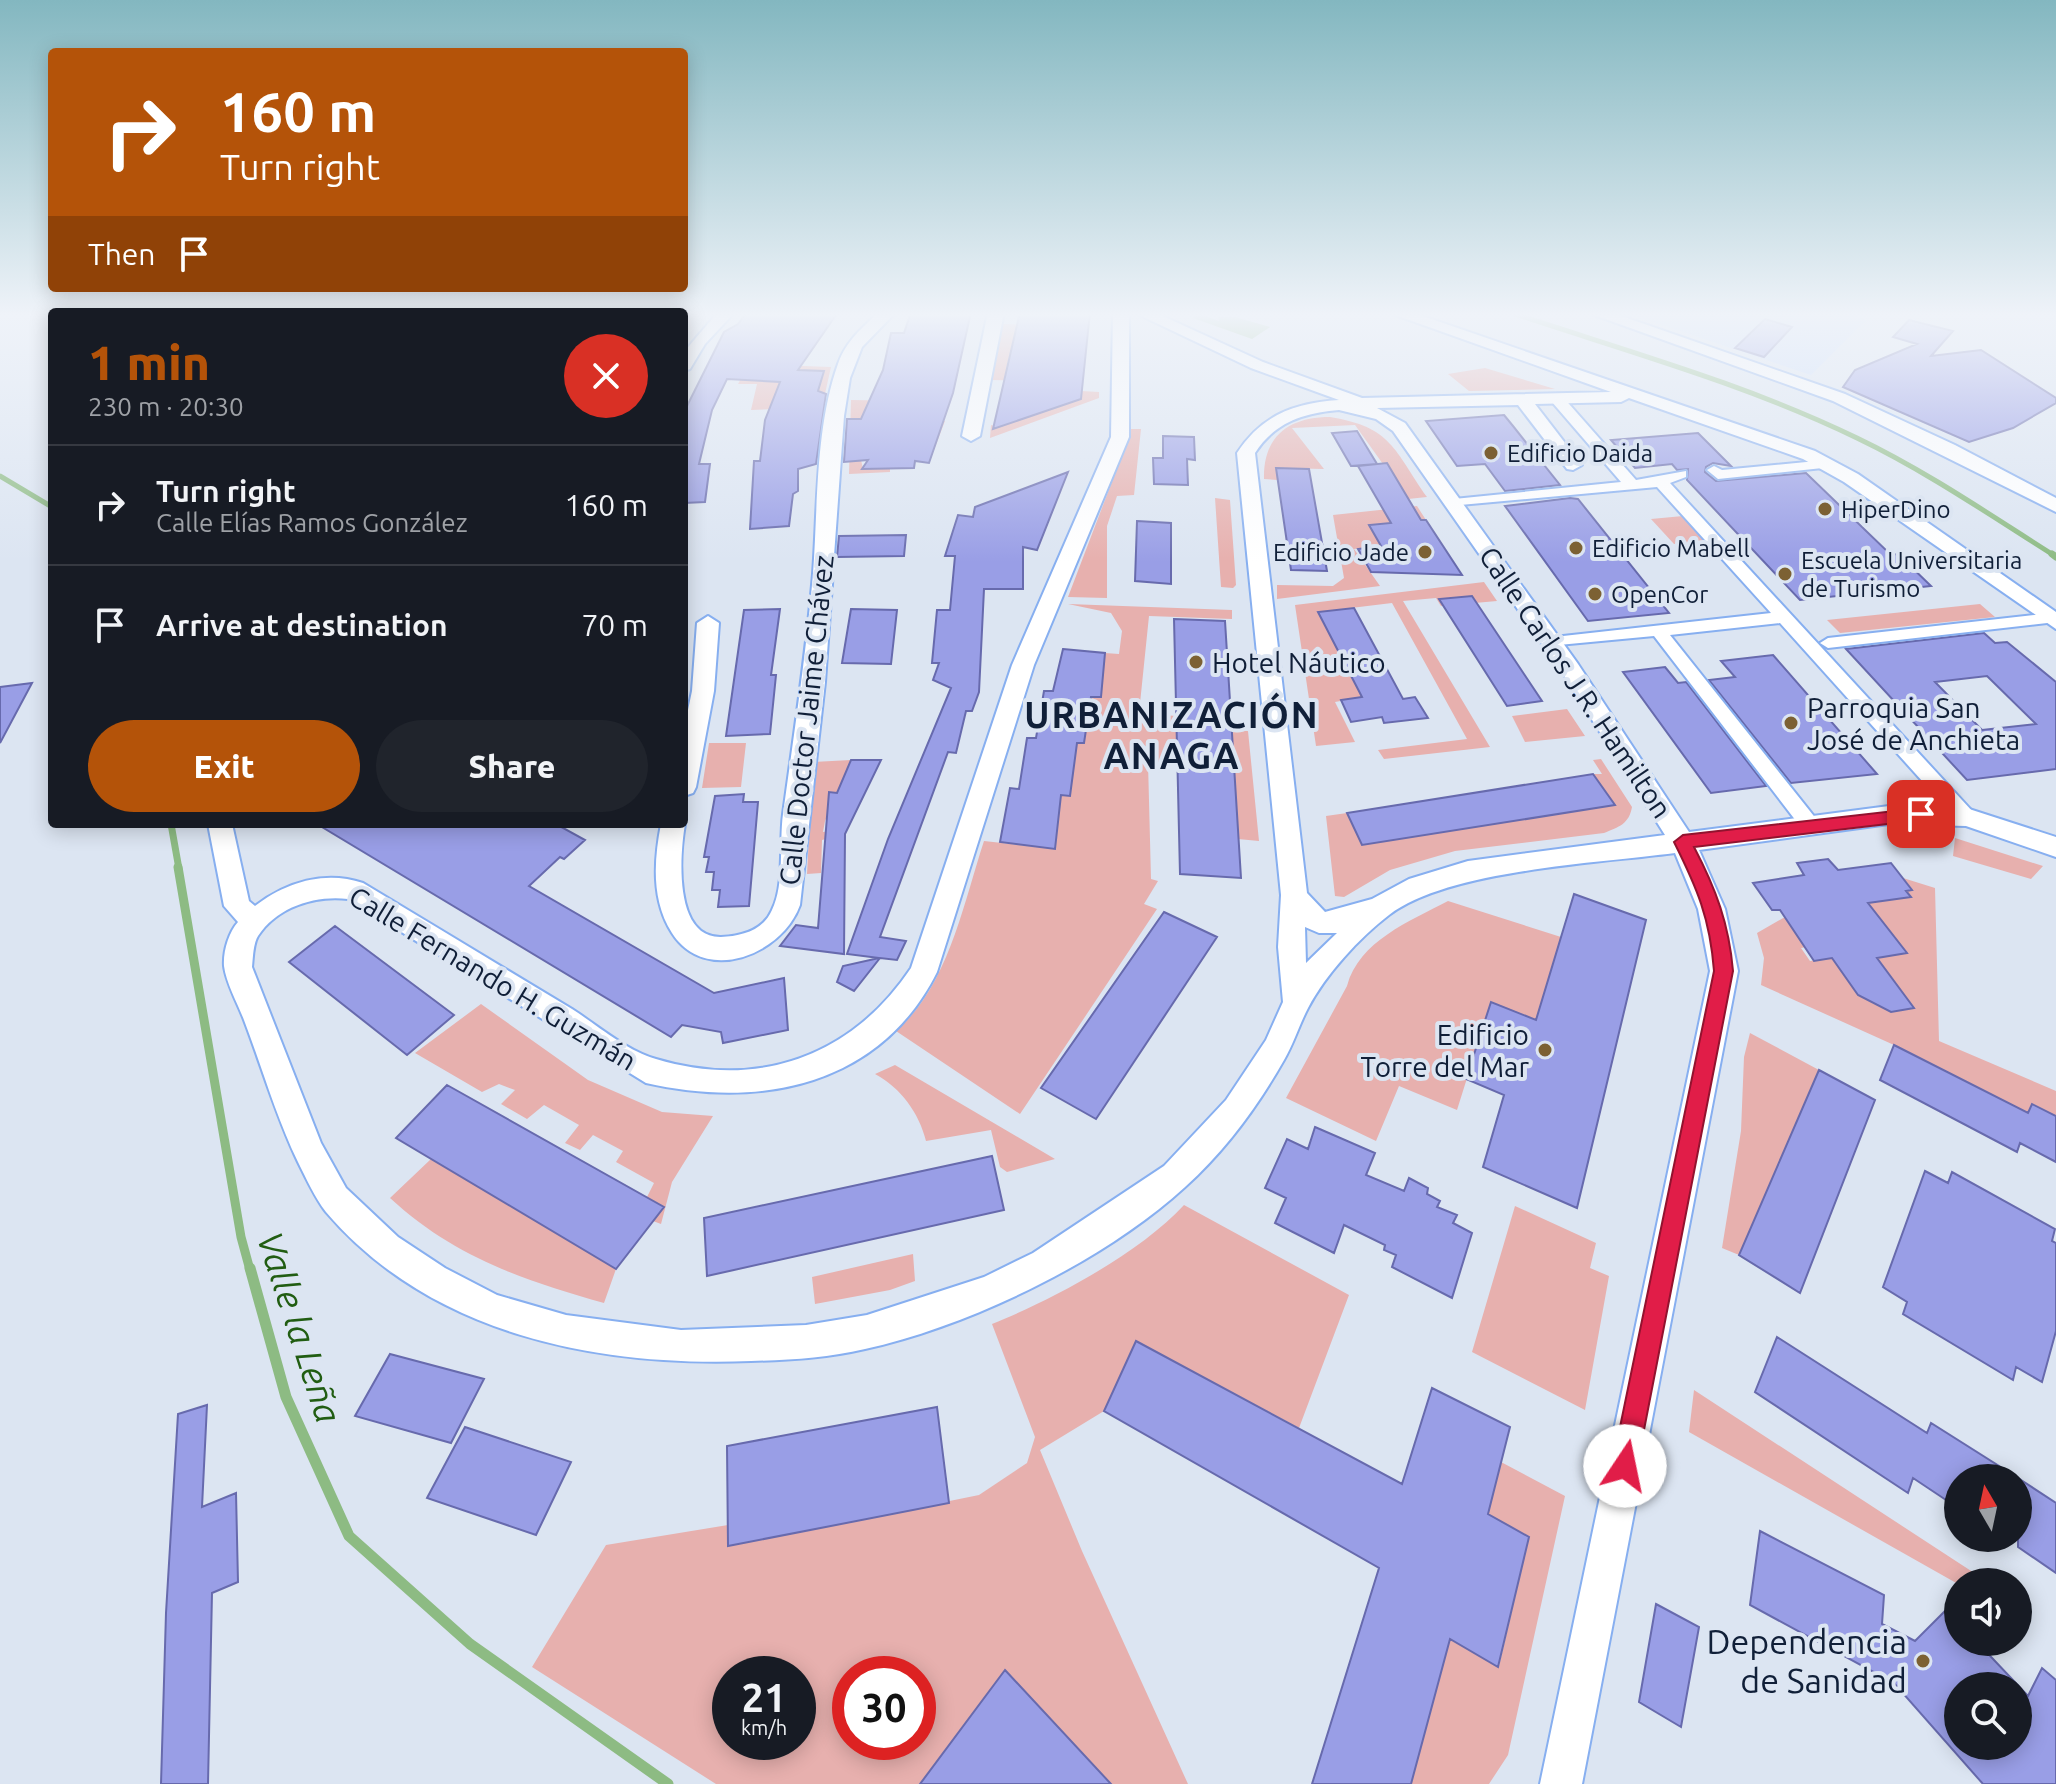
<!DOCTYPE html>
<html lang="en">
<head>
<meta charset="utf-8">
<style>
	body { margin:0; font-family:Ubuntu,sans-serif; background:#20242c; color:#f1f3f6; height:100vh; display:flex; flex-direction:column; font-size:30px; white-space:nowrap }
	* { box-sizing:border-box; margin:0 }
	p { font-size:26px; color:#9ea1a6 }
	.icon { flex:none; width:44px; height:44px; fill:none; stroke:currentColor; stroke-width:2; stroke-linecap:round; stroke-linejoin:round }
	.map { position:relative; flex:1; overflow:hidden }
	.side { position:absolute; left:48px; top:308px; width:640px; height:520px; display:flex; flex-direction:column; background:#171b24; border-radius:8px; box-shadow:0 4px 20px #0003 }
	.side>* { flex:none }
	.hud { position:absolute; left:48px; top:48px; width:640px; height:244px; border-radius:8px; box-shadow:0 4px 20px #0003; background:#b45309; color:#fff; overflow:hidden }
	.needle { width:52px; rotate:351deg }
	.controls { position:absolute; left:1944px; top:1464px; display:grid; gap:16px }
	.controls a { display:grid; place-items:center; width:88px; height:88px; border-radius:50%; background:#171b24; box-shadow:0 4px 20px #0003; font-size:40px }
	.speed { position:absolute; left:712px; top:1656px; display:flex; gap:16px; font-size:40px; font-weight:700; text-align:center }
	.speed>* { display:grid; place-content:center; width:104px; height:104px; border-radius:50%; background:#171b24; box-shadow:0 4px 20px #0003; line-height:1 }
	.speed small { font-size:20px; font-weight:400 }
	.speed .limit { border:12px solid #d22; background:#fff; color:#111 }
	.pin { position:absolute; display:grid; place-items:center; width:68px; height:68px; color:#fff; margin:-34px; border-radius:16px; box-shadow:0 4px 12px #0006 }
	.me { position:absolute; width:88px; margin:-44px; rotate:11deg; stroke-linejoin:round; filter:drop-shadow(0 0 6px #0008) }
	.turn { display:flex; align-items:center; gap:28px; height:168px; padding:0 40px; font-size:36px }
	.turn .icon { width:104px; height:104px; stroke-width:2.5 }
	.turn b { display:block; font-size:56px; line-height:68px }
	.then { display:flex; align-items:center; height:76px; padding:0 40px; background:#0003; gap:16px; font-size:30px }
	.round { display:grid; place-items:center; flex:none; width:84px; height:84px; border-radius:42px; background:#20242c }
	.head { display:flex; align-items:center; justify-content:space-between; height:136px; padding:0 40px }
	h1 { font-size:48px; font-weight:800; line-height:60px; color:#b45309 }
	.action { display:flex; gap:16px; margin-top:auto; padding:16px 40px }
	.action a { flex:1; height:92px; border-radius:48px; background:#b45309; color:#fff; font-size:32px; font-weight:800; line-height:92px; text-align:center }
	.action a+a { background:#20242c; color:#f1f3f6 }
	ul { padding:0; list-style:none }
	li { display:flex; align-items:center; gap:24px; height:120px; padding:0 40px; border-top:2px solid #363941 }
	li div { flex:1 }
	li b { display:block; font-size:30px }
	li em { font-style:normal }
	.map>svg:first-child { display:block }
	.built { fill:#ccdefc }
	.green { fill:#e7b0ae; fill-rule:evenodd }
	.water { fill:#8dbb83 }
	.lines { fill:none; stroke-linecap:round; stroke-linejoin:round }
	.stream-far3 { stroke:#8dbb83; stroke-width:5 }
	.stream-far2 { stroke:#8dbb83; stroke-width:7 }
	.stream-far1 { stroke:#8dbb83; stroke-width:9 }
	.stream { stroke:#8dbb83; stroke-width:11 }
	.building { fill:#999ee6; stroke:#676aad; stroke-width:2; fill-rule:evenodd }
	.pedestrian-casing { stroke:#87aff0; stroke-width:4 }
	.minor-casing { stroke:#87aff0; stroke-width:4 }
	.pedestrian { fill:#fff; fill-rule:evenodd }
	.minor { fill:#fff; fill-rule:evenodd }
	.route { fill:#e11d48; stroke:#92132f; stroke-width:2 }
	.poi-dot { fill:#7c6133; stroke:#dce5f2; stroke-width:3 }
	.labels { text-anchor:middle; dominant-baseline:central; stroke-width:8; stroke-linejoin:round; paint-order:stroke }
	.far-poi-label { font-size:24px; fill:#101f38; stroke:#dce5f2; text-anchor:start }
	.poi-label { font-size:28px; fill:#101f38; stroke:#dce5f2; text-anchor:start }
	.street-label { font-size:28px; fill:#101f38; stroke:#dce5f2 }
	.near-poi-label { font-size:34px; fill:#101f38; stroke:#dce5f2; text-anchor:end }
	.district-label { font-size:36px; font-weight:bold; letter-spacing:2px; fill:#101f38; stroke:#dce5f2 }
	.near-water-label { font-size:36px; font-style:italic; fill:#215d12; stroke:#dce5f2 }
</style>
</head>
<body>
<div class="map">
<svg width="2056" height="1784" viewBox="0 0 2056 1784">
	<rect width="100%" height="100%" fill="#dce5f2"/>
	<path class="built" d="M1624,312H1838L1866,320L1811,375Z"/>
	<path class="green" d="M1002,324L1038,325L1046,355L1010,353L1006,369L1037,372L1035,381L991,380Z
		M749,364L831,367L822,407L751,410L757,384H738Z
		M1485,368L1555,389L1469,391L1448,374Z
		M1081,391L1099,392V398L990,438L991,425L999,427L1080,399Z
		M851,400L913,401L934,421H945L931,458L857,441L863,469H890V472L849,474Z
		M1330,417C1392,427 1394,450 1427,497L1408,499L1355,425L1292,428L1324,469L1277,468L1278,480L1264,479C1263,437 1288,417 1330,417Z
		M1124,429H1141L1134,495L1117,496L1107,526V598L1068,597L1113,479Z
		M1215,498L1230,500L1236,585L1233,588L1221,587Z
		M1417,506L1426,520L1369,526L1383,546L1354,549L1380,586L1277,599V585L1333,586L1344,578L1333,515Z
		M1683,516L1706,541L1674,544L1651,519Z
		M1484,582L1497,601L1441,606L1436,598L1403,601L1490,747L1384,759L1378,750L1467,739L1392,603L1318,612L1362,697L1335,702L1355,742L1316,746L1295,605Z
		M1068,604L1232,610V619L1149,616L1139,713L1176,716L1177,729L1248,731L1259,841L1238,839L1178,764L1148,762L1151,879L1158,881L1144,904L1157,909L1020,1114L896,1031C948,986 963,905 984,841L1055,849L1061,795L1069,796L1077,743H1084L1091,697H1101L1105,653L1119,654L1122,631L1111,613Z
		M1980,604L1995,617L1840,633L1827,620Z
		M1567,709L1585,736L1525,742L1512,716Z
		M709,743H746L741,787L702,788Z
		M1601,759L1632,807C1629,824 1619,827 1604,833L1455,851L1390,870L1344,897L1335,896L1326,816L1347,813L1362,845L1614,805L1593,774H1602L1593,760Z
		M851,760L825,821L823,832L830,831V838L822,840L821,873L807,874L813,762Z
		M1955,838L2043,866L2031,879L1953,856Z
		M1903,878L1935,888L1939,1041L2056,1091V1116L2033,1104L2028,1113L1894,1045L1761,985L1764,958L1757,933L1785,917L1851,939L1801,948L1810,961L1832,958C1855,991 1869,1015 1914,1008L1877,958L1906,953L1868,903L1911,897L1906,891L1912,889Z
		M1448,901L1561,937L1536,1020L1491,1002L1457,1110L1399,1086L1376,1141L1286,1098L1347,986C1359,941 1410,921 1448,901Z
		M481,1004L588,1080L662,1112L713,1116L672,1182L661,1224L653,1221L663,1206L647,1197L654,1183L616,1162L623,1151L593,1135L580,1150L565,1143L579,1125L544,1105L527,1119L501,1104L515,1090L499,1084L482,1092L415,1053Z
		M1750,1033L1819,1070L1739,1255L1722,1248L1741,1131L1744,1057Z
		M895,1065L1055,1159L1007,1172L1000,1167L991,1130L926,1141C919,1113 901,1088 875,1074Z
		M431,1159L616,1269L604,1303C523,1280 454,1257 390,1198Z
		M1184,1205L1349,1295L1299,1428L1136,1341L1104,1411L1040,1450L1082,1551L1188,1784H1111L1005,1670L920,1784H716L532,1667L606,1545L728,1525V1546L979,1495L1027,1463L1035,1437L992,1324C1052,1300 1140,1253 1184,1205ZM730,1674H798V1742H730ZM850,1674H918V1742H850Z
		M1515,1206L1596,1243L1590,1268L1609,1276L1585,1410L1472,1352Z
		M913,1254L915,1281L890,1290L815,1304L812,1277Z
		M1694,1390L1988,1582L1958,1584L1689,1432Z
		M1501,1462L1565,1496L1508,1755L1489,1784H1411L1450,1639L1499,1666L1529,1537L1488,1514Z"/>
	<path class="water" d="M1200,314L1219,321L1218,317H1235L1270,327L1252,339L1193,318Z"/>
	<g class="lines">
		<path class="stream-far3" d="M1509,312C1626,351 1746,384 1857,438C1926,471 1990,515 2055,556
			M0,476L52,507"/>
		<path class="stream-far2" d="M2052,554L2056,557
			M171,824L179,869"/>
		<path class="stream-far1" d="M178,867L241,1237L250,1270"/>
		<path class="stream" d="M250,1268L286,1397L349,1536L470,1644L668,1784"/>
	</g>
	<path class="building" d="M747,312H838L798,370L824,371L818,391L826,394L816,464L798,469V491L793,494L789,526L750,529L754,461H760L765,420L780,382L727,379L712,410L699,464H710L705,502L684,503V412L724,332L738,324Z
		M911,312H971L953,393L929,463L915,461L914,468L862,469L868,460L844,462L847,419H861L883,370L891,333H904Z
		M1020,312H1090L1081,399L993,429Z
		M1765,319L1792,327L1764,357L1735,348Z
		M1909,320L1953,331L1931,356L1981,350L2056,398V403L2013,428L1969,442L1843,387L1855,370L1917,344L1893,337Z
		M1504,415L1513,426L1560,485L1505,491L1485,464L1457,466L1426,421Z
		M1357,431L1377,464L1351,466L1332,433Z
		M1698,433L1731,466L1713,463L1706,467L1705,472L1716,481L1806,473L1891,555L1898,554L1931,586L1800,600L1687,480L1688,469L1677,470L1672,464L1635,468L1611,440Z
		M1163,436L1194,437L1195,460L1187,459L1188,485L1154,484L1153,458H1163Z
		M1387,463L1421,520H1426L1462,575L1371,572L1358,549L1381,546L1369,525L1391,523L1358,466Z
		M1276,468L1309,469L1327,571L1291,570Z
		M1068,472L1037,550L1023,547V589H984L979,692L972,711H966L956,753L948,752L880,937L906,941L897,960L880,958L854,991L837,982L843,966L879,958L847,954L888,839L951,688L933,680L939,663H932L937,610H950L955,556H945L958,515L973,517L975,507Z
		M1570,498L1578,499L1669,613L1588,621L1505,506Z
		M1137,521L1171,523V584L1135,581Z
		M906,535L904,556L837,557L839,536Z
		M1472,596L1542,701L1507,706L1439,599Z
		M1354,608L1403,699L1415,697L1428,718L1384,723L1382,717L1351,722L1341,700L1362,697L1318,612Z
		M780,609L771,675H776L770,734L726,736L744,610Z
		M851,609L897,610L891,664L842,663Z
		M1174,619L1225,621L1241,878L1180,874Z
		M1984,633L1995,643L2007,642L2056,682V769L1967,780L1846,649ZM1987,676L2036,724L1982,730L1935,682Z
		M1063,649L1105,653L1101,697H1091L1084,743H1077L1070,796L1061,795L1055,849L1000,842L1010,788L1019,789L1027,738H1036L1044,691H1053Z
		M1773,655L1877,774L1791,783L1709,680L1735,677L1721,661Z
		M1665,667L1678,683L1686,682L1766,786L1711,793L1623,672Z
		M32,683L0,743V687Z
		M851,760H881L845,834L844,954L780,946L796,925L818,928L829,792L837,793Z
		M1593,774L1615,805L1362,845L1347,813Z
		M744,794L743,802H758L749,906L718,907L720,890H712L714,872H706L709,857H704L715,796Z
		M317,824H556L585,840L564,859L560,857L529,886L714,993L784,978L788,1030L723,1043L721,1032L682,1025L671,1037Z
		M1828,859L1838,870L1891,863L1912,890L1906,891L1911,897L1868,903L1907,953L1877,958L1914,1008L1891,1012L1858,995L1832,958L1814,961L1780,910H1772L1753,883L1804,875L1797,863Z
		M1574,894L1646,920L1577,1208L1483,1167L1504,1095L1466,1079L1491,1002L1536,1020Z
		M1164,912L1217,937L1096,1119L1041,1088Z
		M335,926L454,1015L407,1055L289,962Z
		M1894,1045L2028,1113L2032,1104L2056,1116V1162L2020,1143L2017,1152L1880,1080Z
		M1819,1070L1875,1100L1800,1293L1739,1255Z
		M447,1085L664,1207L616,1269L396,1138Z
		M1315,1127L1375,1153L1366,1175L1404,1191L1409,1178L1428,1188L1427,1194L1440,1201L1437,1207L1457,1215L1453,1223L1472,1233L1452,1298L1392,1267L1396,1255L1384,1250L1385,1245L1344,1225L1334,1253L1275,1223L1286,1198L1265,1188L1287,1139L1308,1149Z
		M992,1156L1004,1210L707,1276L704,1218Z
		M1925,1171L1948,1183L1952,1172L2055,1229L2052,1241L2056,1243V1331L2042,1382L2016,1367L2013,1380L1903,1314L1907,1302L1883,1287Z
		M1777,1337L1927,1433L1931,1423L2018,1478H1958V1508L1913,1478L1908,1493L1755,1392Z
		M1136,1341L1402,1484L1432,1388L1510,1427L1488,1514L1529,1537L1498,1667L1450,1639L1411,1784H1312L1379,1568L1104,1411Z
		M390,1354L484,1379L451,1443L355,1416Z
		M207,1405L202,1507L236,1493L238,1582L212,1593L208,1784H161L166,1613L178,1414Z
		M937,1407L949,1503L728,1546L727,1446Z
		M465,1427L571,1462L536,1535L427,1498Z
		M2018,1478L2056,1503V1573L2018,1547Z
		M1760,1531L1884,1595L1882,1624L1915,1641L1958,1598V1642H1977L2028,1696L2042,1668L2056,1680V1784H1983L1894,1683L1750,1605ZM1958,1686H2018V1746H1958Z
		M1656,1604L1699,1627L1681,1727L1639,1702Z
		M1005,1670L1111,1784H920Z"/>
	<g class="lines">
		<g class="pedestrian-casing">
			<path id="pedestrian" d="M1552,396H1562L1636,480L1686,471V477L1670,483L1973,812L1975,817L1973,822H1959L1780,623L1670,635L1817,820L1820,825L1817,830H1803L1654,636L1548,646L1546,642L1554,637L1771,613L1657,487L1449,506V500L1454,499L1621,482L1552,402Z
				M1827,460L1832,461V467L1718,479L1707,470L1714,466L1722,470Z
				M2051,613L2056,614V622L1828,648L1820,643L1828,638Z"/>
		</g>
		<g class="minor-casing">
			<path id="minor" d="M718,312H735L705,344L690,369L684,371V352Z
				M879,312H896L862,347L850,378L844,416L825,682L800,905C782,955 705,985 672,933C651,900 654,860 661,824H685C680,854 673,938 721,937C741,936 763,931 772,910C785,884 779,843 783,814C794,734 806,655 813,574C818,506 815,428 838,364C846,341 862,328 879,312Z
				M988,312H1004L980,436L971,441L962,436Z
				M1113,312H1129V437L1034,665L937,972C880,1086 761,1109 646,1083L348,899C315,895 277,907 258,936C253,944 253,958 252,967L321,1143L346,1188L398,1237L445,1268L497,1295L566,1315L681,1330L806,1325L867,1315L984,1277L1033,1253L1164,1166L1226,1100L1266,1040L1283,1002L1278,947L1281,895L1237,453C1262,415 1294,403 1339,400L1251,368L1133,312H1154L1263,362L1362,398L1611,392L1387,312H1411L1815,451L1858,474L2056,612V629L1844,482L1803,459L1629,398L1621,402L1535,404L1582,465L1573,470L1567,469L1518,405L1377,408L1405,423L1578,664L1689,832L1889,806L1966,808L2056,837V857L1966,826L1889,824L1699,850L1725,909L1738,971L1582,1784H1540L1710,971L1698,909L1675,853C1600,863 1447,870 1389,915C1359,938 1326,974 1308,1008C1299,1025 1294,1043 1284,1060C1258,1106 1225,1151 1185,1187C1104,1261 972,1325 865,1349C827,1358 790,1360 751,1361C598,1367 431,1335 326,1212C315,1198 306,1178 298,1162C276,1117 262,1067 244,1020C238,1004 226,983 224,966C223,951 229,932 238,922L224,906L208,824H232L249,901L255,906C286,882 325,870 363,883C433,925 502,967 572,1009C597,1025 627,1051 656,1059C759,1090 852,1056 911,968L1012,665L1111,437ZM1339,410L1376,419L1393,431L1563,674L1665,835L1468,861L1409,879L1372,899L1325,912L1307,893L1255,453C1275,422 1304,413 1339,410ZM1305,927L1319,933H1337L1306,963Z
				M1586,312H1610L1845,394L1955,445L2056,498V512L1833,401Z
				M708,616L719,623L714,691L696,787L693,793L684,796V729L692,691L697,623Z"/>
		</g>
		<use href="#pedestrian" class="pedestrian"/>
		<use href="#minor" class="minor"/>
	</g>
	<linearGradient id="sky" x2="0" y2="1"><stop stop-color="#83b7c0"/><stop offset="0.56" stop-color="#eff3f9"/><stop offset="1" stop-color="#eff3f9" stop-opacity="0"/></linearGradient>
	<rect width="2056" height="562" fill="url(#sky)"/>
	<path class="route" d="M1921,808L1929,814L1921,820L1694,847C1716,889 1729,924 1733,971L1637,1466L1634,1475L1625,1479L1616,1475L1612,1466L1714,971C1710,918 1697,888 1674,842L1683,835Z"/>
	<g class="poi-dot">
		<circle cx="1491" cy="453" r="8"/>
		<circle cx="1825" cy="509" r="8"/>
		<circle cx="1576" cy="548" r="8"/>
		<circle cx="1425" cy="552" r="8"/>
		<circle cx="1785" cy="574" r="8"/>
		<circle cx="1595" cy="594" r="8"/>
		<circle cx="1196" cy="662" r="8"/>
		<circle cx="1791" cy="723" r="8"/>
		<circle cx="1545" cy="1050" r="8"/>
		<circle cx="1923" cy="1661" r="8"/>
	</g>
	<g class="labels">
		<g class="far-poi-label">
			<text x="1507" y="453">Edificio Daida</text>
			<text x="1841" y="509">HiperDino</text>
			<text x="1592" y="548">Edificio Mabell</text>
			<text x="1409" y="552" text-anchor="end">Edificio Jade</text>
			<text x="1801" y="560">Escuela Universitaria<tspan x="1801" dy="28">de Turismo</tspan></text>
			<text x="1611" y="594">OpenCor</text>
		</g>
		<g class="poi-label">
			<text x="1212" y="662">Hotel Náutico</text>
			<text x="1807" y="707">Parroquia San<tspan x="1807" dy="32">José de Anchieta</tspan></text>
			<text x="1529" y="1034" text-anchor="end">Edificio<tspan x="1529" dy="32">Torre del Mar</tspan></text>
		</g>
		<g class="street-label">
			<text transform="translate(1576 682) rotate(56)">Calle Carlos J.R. Hamilton</text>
			<text transform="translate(806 720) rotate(-84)">Calle Doctor Jaime Chávez</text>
			<text transform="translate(493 978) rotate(31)">Calle Fernando H. Guzmán</text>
		</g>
		<g class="near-poi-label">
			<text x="1907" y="1641">Dependencia<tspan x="1907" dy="39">de Sanidad</tspan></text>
		</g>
		<g class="district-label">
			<text x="1172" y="714">URBANIZACIÓN<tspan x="1172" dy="41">ANAGA</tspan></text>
		</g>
		<g class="near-water-label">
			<text transform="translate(300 1327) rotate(72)">Valle la Leña</text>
		</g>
	</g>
</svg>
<div class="controls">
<a><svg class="needle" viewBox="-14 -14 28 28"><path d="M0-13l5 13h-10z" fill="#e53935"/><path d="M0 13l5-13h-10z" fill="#9ea1a6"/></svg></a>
<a><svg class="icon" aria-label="sound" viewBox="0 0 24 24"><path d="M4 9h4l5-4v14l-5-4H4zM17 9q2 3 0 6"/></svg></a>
<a><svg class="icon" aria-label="search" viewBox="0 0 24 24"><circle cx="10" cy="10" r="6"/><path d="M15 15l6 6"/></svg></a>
</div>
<div class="speed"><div>21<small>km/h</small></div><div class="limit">30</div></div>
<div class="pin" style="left:1921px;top:814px;background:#d93025"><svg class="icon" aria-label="arrive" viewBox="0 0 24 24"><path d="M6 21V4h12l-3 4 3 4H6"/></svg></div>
<svg class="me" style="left:1625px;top:1466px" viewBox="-20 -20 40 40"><circle r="19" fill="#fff"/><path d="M0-13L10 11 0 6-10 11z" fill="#e11d48"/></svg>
<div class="hud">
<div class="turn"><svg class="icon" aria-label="right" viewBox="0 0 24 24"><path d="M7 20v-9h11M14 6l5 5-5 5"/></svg><div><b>160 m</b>Turn right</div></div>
<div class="then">Then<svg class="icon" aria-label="arrive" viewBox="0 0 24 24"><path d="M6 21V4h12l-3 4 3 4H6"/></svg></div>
</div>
<section class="side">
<div class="head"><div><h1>1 min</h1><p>230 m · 20:30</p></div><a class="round" style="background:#d93025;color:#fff"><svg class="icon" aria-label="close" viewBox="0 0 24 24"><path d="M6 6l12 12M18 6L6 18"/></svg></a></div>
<ul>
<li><svg class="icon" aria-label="right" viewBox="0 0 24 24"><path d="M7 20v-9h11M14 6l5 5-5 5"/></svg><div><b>Turn right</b><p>Calle Elías Ramos González</p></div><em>160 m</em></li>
<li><svg class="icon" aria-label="arrive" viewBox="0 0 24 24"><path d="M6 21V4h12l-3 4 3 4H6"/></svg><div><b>Arrive at destination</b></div><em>70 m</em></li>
</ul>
<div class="action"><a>Exit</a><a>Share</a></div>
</section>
</div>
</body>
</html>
